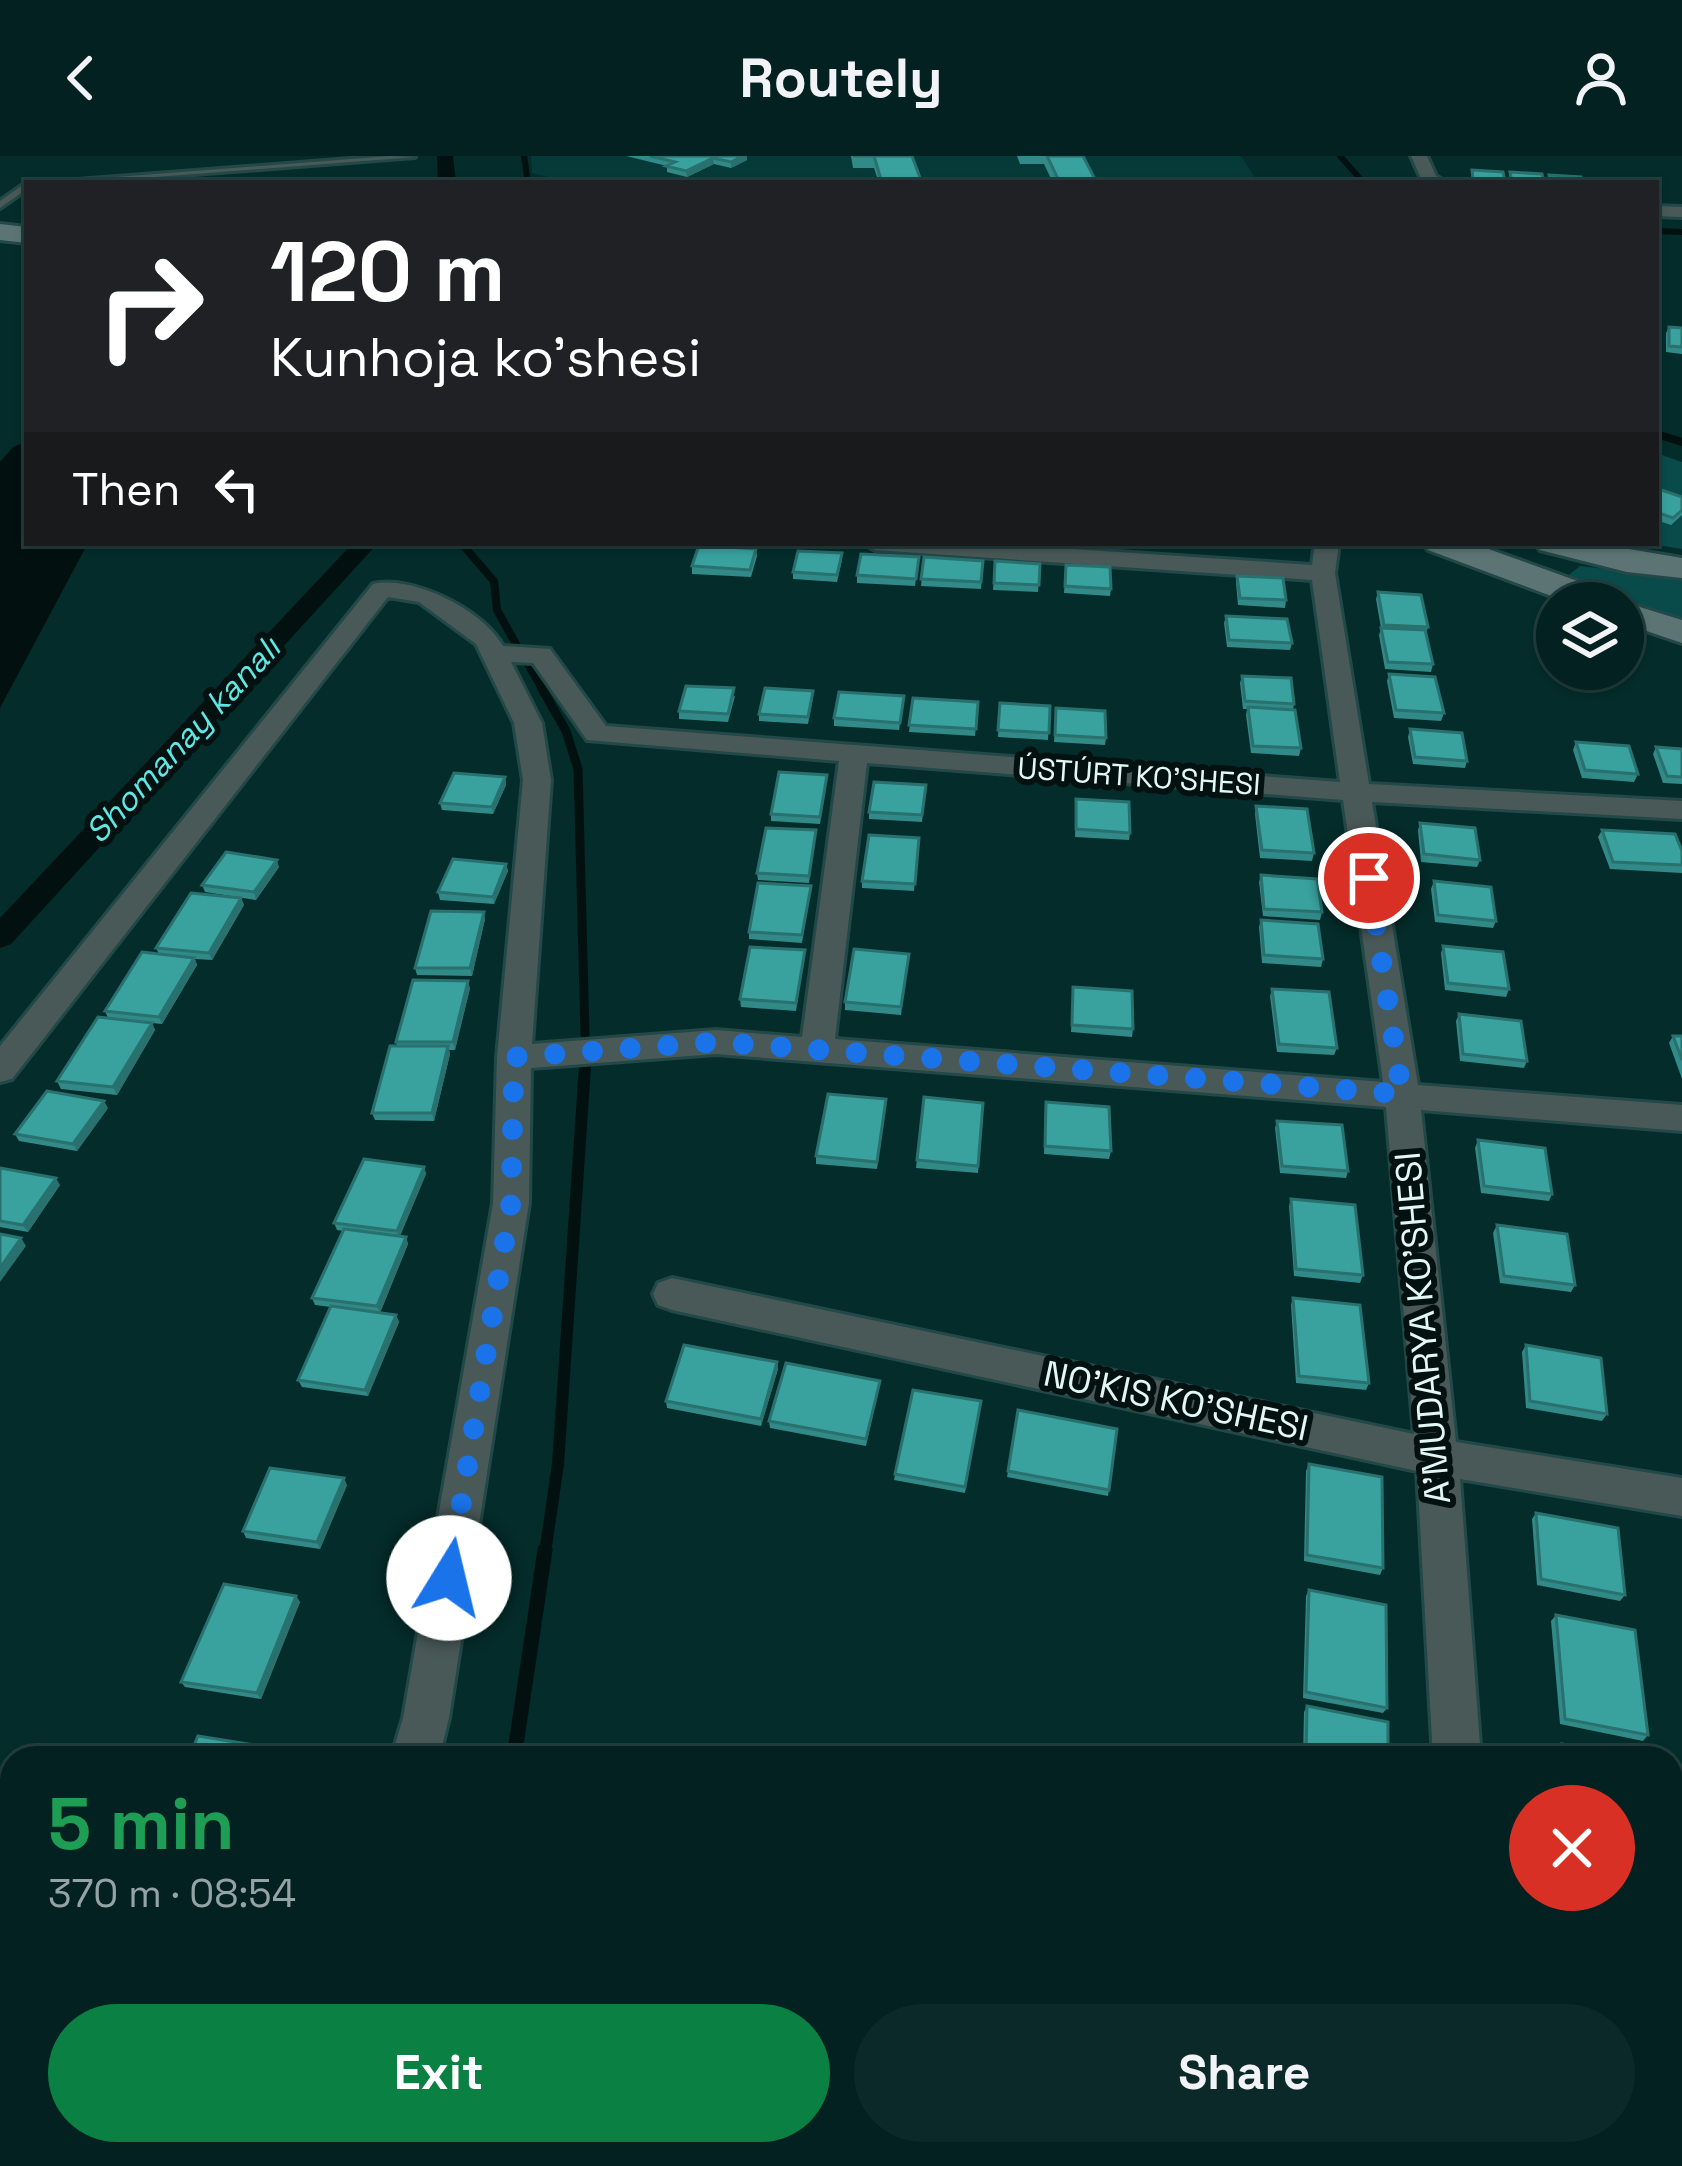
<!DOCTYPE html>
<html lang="en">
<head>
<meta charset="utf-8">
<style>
	body { margin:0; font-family:"Space Grotesk",sans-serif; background:#0c2929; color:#f1f3f6; height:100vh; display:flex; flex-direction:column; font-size:45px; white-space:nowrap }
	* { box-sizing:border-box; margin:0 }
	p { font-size:39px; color:#96a3a5 }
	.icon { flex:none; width:66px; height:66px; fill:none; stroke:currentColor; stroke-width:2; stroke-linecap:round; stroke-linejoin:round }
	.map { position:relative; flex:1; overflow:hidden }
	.drawer { position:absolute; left:0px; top:1590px; width:1683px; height:420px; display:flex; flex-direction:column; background:#022120; border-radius:36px 36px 0 0; box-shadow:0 3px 9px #0004,0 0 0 3px #233e3e }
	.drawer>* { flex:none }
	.hud { position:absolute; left:24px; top:24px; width:1635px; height:366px; border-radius:0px; box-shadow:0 3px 9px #0004,0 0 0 3px #233e3e; background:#202124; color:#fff; overflow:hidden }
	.tools { position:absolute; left:1536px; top:426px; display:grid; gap:24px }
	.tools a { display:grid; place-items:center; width:108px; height:108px; border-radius:50%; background:#022120; box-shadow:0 3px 9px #0004,0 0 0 3px #233e3e; font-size:60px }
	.pin { position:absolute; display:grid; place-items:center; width:102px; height:102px; color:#fff; margin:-51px; border:6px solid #fff; border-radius:50%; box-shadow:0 3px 12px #0007 }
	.me { position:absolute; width:132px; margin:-66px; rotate:9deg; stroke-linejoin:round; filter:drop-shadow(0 0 9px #0008) }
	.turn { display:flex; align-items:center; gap:42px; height:252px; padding:0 48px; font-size:54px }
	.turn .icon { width:156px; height:156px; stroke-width:2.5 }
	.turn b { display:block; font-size:84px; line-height:102px }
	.then { display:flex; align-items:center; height:114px; padding:0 48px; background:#0003; gap:24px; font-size:45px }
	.round { display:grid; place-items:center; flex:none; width:126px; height:126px; border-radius:63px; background:#0c2929 }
	.summary { display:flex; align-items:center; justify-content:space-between; height:204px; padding:0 48px }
	h1 { font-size:72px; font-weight:600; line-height:90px; color:#1e9e55 }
	.button { display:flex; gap:24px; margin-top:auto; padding:24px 48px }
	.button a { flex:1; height:138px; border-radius:72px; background:#0b8043; color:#fff; font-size:48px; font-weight:600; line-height:138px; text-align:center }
	.button a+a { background:#0c2929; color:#f1f3f6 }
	header { display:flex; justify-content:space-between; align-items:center; height:156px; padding:0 48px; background:#022120; font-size:54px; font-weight:600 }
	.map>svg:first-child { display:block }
	.built { fill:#053a39 }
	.green { fill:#084b4a }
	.water { fill:#021110 }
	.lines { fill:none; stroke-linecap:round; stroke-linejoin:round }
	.stream-far4 { stroke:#021110; stroke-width:6 }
	.stream-far3 { stroke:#021110; stroke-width:8 }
	.stream-far2 { stroke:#021110; stroke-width:9 }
	.stream-far1 { stroke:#021110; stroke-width:12 }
	.stream { stroke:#021110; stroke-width:15 }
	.canal { fill:#021110; fill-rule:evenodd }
	.lane-casing { stroke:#224847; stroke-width:6 }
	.street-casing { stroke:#224847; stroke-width:6 }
	.secondary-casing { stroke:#224847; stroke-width:6 }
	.lane { fill:#495958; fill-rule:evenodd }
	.street { fill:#495958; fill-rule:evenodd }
	.secondary { fill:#5c7574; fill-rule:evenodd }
	.wall { fill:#318a88 }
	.shaded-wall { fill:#28716f }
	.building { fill:#39a19e; stroke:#28716f; stroke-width:3 }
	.route { stroke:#1a73e8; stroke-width:21; stroke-dasharray:0 37.8 }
	.labels { text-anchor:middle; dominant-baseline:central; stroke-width:12; stroke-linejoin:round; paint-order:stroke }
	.far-street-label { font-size:30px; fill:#e3f7f6; stroke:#041111 }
	.far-water-label { font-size:33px; font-style:italic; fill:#60e8e4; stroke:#041111 }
	.street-label { font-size:36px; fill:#e3f7f6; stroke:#041111 }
</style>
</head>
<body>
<header><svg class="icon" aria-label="back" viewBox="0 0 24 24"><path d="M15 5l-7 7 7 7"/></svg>Routely<svg class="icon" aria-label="person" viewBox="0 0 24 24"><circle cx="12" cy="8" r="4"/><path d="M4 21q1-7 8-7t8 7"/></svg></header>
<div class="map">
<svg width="1682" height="2010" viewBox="0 0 1682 2010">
	<rect width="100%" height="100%" fill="#032c2b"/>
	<path class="built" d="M531,0H1241L1259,27H571L532,17Z"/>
	<path class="green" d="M1656,297L1682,306V393L1645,387H1656Z
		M1580,410L1682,422V465L1565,422Z"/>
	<path class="water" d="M27,285V387H88L0,552V306L13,291Z"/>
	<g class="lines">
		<path class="stream-far4" d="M524,0L528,27
			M1340,0L1364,27
			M1656,75L1682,76"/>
		<path class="stream-far3" d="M1656,278L1682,286
			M461,387L494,425L497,454L516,488
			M525,503L543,534"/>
		<path class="stream-far2" d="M541,531L566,575L578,613L585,879"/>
		<path class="stream-far1" d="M545,1397L558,1308L585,910"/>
		<path class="stream" d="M514,1602L545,1394
			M408,2010L412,1998"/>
		<path class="canal" d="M437,0H453L456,27H438Z
			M353,387H378L11,788L0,792V762Z"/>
		<g class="lane-casing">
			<path id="lane" d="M390,0L415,1L78,27H38Z
				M27,26L29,27L27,33L0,52V45Z"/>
		</g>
		<g class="street-casing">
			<path id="street" d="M1411,0H1427L1436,20L1447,27H1423Z
				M1656,50L1682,51V61L1656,60Z
				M863,387H983L1312,409L1315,387H1339L1335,417L1369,628L1682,645V663L1372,646L1418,929L1682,949V975L1421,954L1456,1286L1682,1322V1360L1460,1323L1481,1602H1433L1417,1315L672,1154L658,1149L653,1138L658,1127L672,1122L1414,1278L1386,951L716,898L531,912L529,1047L449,1562L439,1602H391L403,1562L493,1047L497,901L523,624L514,567L476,488L419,446L388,441L12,923L0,926V890L373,428C413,419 483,454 503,490L550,493L606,570L1340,626L1312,424L875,394ZM511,506L533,507L587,584L839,605L802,881L716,874L532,888L551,624L542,567ZM867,607L1343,644L1383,926L835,883Z
				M275,1998H331L327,2010H271Z
				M1456,1998H1512L1513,2010H1457Z
				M1550,1998H1657L1662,2010H1555Z"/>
		</g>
		<g class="secondary-casing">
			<path id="secondary" d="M0,68L27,71V87L0,84Z
				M1423,387H1472L1616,439L1620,445L1682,464V487L1623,467V447H1570L1428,394Z
				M1535,387H1593L1682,402V422L1627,416L1540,394Z"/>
		</g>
		<use href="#lane" class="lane"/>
		<use href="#street" class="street"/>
		<use href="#secondary" class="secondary"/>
	</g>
	<path class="wall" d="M626,0H747V4L731,12L714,8L687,21L667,16V10Z
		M851,0H912L922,27H879L874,12H853Z
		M1017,0H1083L1097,27H1053L1044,8H1020Z
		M1669,171L1682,172V198L1666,196V177Z
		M1656,332L1682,341V359L1671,369L1656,364Z
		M756,393L757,400L751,421L692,418V410Z
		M919,401L915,430L857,427V419Z
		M924,401L983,405L981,433L921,430Z
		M842,404L837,426L793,423V416Z
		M995,405L1040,408L1038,436L993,434Z
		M1066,409L1111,433L1110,440L1064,437Z
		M1237,420L1286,444L1285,452L1238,449L1236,427Z
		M1378,436L1428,471L1426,478L1433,508L1431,516L1385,513L1379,479L1381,472L1376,443Z
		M1226,460L1292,487L1290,494L1227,491L1224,467Z
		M1389,518L1444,557L1441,565L1394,562L1387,525Z
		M1242,520L1294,548L1293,554L1301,592L1299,600L1251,597L1246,559L1247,553H1243L1240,527Z
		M735,540L728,566L679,563V555Z
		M813,542L808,568L759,565V558Z
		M913,542L978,546L975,580L909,576Z
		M903,547L899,574L834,570V562Z
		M1000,547L1050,550L1048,584L998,581Z
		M1056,552L1106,582L1105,589L1054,586Z
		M1410,573L1467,605L1465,612L1413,608L1408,581Z
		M1576,586L1638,618L1634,626L1582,622L1573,594Z
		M1656,591L1682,593V628L1663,627L1653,598Z
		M827,619L820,668L771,665V658Z
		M505,621L506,629L493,658L442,654L440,647Z
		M926,629L922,666L869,663V656Z
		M1076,643L1130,677L1129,684L1075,681Z
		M1256,650L1314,697L1312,705L1260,702L1255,658Z
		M1420,667L1480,704L1477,711L1421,706L1418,674Z
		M816,674L809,727L758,724L757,717Z
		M1602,674L1682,695V717L1610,713L1598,681Z
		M919,682L914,735L862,732V725Z
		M506,708L508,715L494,748L440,744L438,736Z
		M279,711L256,744L205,736L202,729Z
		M1261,719L1322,756L1320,764L1263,760L1259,726Z
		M1434,725L1496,765L1493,772L1435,766L1431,733Z
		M811,730L802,787L749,783V776Z
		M241,742L244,749L212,804L195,803L197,809L162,868L152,867L155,874L117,939L61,933L57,925L108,862L105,855L159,798L156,792Z
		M485,763L472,820L417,819L415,812Z
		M1261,764L1323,803L1321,811L1262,807L1259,771Z
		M1443,790L1509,833L1506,841L1445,834L1441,797Z
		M805,794L796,855L741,851L740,843Z
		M908,805L901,859L845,854V846Z
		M1073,831L1133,873L1132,881L1071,876Z
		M470,832L455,894H449L450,898L434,965L375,964L372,957L397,890L396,886Z
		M1272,833L1337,892L1334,899L1277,896L1270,840Z
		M1459,858L1527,905L1524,912L1460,905L1456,865Z
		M1673,880H1682V923L1669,887Z
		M924,941L983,947L978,1017L916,1012Z
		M886,943L877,1013L816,1008V1000Z
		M108,952L77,995L19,985L15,978Z
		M1045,953L1111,995L1109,1003L1044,998Z
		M1277,965L1348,1015L1346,1022L1280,1017L1275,972Z
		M1478,984L1552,1038L1549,1045L1481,1037L1475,992Z
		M424,1011L426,1018L400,1080L406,1081L408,1088L380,1157L396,1159L399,1166L368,1240L302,1231L298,1224L331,1151L315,1149L312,1142L343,1075L337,1074L334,1067Z
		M0,1012L60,1029L28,1076L0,1071Z
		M1291,1043L1363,1119L1360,1127L1294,1120L1289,1050Z
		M1497,1069L1575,1129L1571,1136L1500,1127L1493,1077Z
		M1293,1142L1369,1227L1366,1234L1296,1227L1291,1149Z
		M1526,1189L1607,1258L1602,1265L1526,1252L1522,1196Z
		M777,1206L778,1213L761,1270L667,1252L666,1245Z
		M880,1225L866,1290L770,1272L769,1265Z
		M981,1245L965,1337L894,1324L895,1318Z
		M1018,1254L1109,1334L1108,1340L1007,1321Z
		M1309,1308L1383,1412L1380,1419L1304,1405L1306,1315Z
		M347,1329L320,1393L246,1382L243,1375Z
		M1536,1357L1625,1439L1620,1445L1537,1429L1532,1363Z
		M1309,1434L1387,1552L1383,1557L1303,1542L1306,1440Z
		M296,1440L300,1446L261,1543L185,1531L181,1526Z
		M1556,1459L1648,1579L1643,1585L1560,1568L1551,1465Z
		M1307,1550L1388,1602H1303L1304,1556Z
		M1562,1588L1633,1602H1557V1594Z
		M45,1998H117L113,2010Z
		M540,1998H666L663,2010H587Z"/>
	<path class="shaded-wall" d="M743,0H747V4L731,12V6Z
		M713,2L714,8L687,21L686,15Z
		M505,621L506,629L493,658L492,651Z
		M277,704L279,711L256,744L254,736Z
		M506,708L508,715L494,748L493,741Z
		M241,742L244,749L212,804L209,797Z
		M484,756L485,763L472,820L470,812Z
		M194,802L197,809L162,868L159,861Z
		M468,825L470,832L455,894L453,886Z
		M152,867L155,874L117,939L113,931Z
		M448,890L450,898L434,965L432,957Z
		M104,945L108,952L77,995L73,988Z
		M424,1011L426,1018L399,1082L397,1075Z
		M56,1022L60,1029L28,1076L23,1069Z
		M406,1081L408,1088L380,1157L377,1150Z
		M21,1082L26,1090L0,1126V1112Z
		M396,1159L399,1166L368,1240L365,1234Z
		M777,1206L778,1213L761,1270V1263Z
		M344,1322L347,1329L320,1393L317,1386Z
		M296,1440L300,1446L261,1543L257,1537Z
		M110,1998H117L113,2010L106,2008Z"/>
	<path class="building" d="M650,0H743L731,6L713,2L686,15L666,10L675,6Z
		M853,0H912L922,27H882L874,0Z
		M1047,0H1083L1097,27H1054H1060Z
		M1472,14L1503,16L1505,26L1473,24Z
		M1510,16L1542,18L1544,27L1512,26Z
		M1549,19L1581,21L1583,27H1551Z
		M1669,171L1682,172V191L1669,190Z
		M1656,332L1682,341V354L1673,362L1656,356Z
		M699,389L756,393L750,414L692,410Z
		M798,395L842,397L837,419L793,416Z
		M861,398L919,401L916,423L857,419Z
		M924,401L983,405L981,426L921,423Z
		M995,405L1040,408L1039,429L994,427Z
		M1066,409L1110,411L1111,433L1065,430Z
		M1237,420L1283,422L1286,444L1240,442Z
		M1378,436L1421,439L1428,471L1384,469Z
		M1226,460L1287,463L1292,487L1229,484Z
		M1381,472L1425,474L1433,508L1388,506Z
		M1389,518L1435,521L1444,557L1396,554Z
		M1242,520L1291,522L1294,548L1245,545Z
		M686,530L734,532L728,558L679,555Z
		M765,532L813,535L808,561L759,558Z
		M839,536L904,540L900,567L834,562Z
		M913,542L978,546L976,573L909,569Z
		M1000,547L1050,550L1049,577L998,574Z
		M1248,551L1295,554L1301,592L1253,590Z
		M1056,552L1105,555L1106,582L1055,579Z
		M1410,573L1462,577L1467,605L1415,601Z
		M1576,586L1629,590L1638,618L1585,614Z
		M1656,591L1682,593V621L1667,620Z
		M779,616L827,619L820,661L771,658Z
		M454,617L505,621L492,651L440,647Z
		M874,626L926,629L922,659L869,656Z
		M1076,643L1129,646L1130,677L1076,673Z
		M1256,650L1307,653L1314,697L1262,694Z
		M1420,667L1475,672L1480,704L1424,698Z
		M766,672L816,674L809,720L757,717Z
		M1602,674L1675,678L1682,695V709L1613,706Z
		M869,679L919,682L915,728L862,725Z
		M226,696L277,704L254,736L202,729Z
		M453,703L506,708L493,741L438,736Z
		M1261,719L1317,723L1322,756L1264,753Z
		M1434,725L1491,731L1496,765L1438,759Z
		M758,727L811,730L802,779L749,776Z
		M191,737L241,742L209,797L156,792Z
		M431,755L484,756L470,812H415Z
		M1261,764L1318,768L1323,803L1264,799Z
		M1443,790L1503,796L1509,833L1448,827Z
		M750,791L805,794L796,847L740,843Z
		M854,793L909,798L901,851L845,846Z
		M142,796L194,802L159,861L105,855Z
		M413,824L468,825L453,886H396Z
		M1073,831L1132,835L1133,873L1072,869Z
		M1272,833L1329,836L1337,892L1279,888Z
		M1459,858L1521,865L1527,905L1463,898Z
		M98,861L152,867L113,931L57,925Z
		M1673,880H1682V904Z
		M390,890H448L432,957H372Z
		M47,935L104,945L73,988L15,978Z
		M828,938L886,943L877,1006L816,1000Z
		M924,941L983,947L978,1010L917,1004Z
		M1046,946L1109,951L1111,995L1045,990Z
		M1277,965L1342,969L1348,1015L1282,1010Z
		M1478,984L1545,992L1552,1038L1484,1030Z
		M364,1003L424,1011L397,1075L334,1067Z
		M0,1012L56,1022L23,1069L0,1065Z
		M1291,1043L1355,1049L1363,1119L1296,1113Z
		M1497,1069L1567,1078L1575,1129L1504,1120Z
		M344,1073L406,1081L377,1150L312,1142Z
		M0,1078L21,1082L0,1112Z
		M1293,1142L1360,1149L1369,1227L1299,1220Z
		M331,1150L396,1159L365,1234L298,1224Z
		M684,1189L777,1206L761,1263L666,1245Z
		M1526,1189L1601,1202L1607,1258L1530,1245Z
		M786,1207L880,1225L866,1283L769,1265Z
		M913,1234L981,1245L965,1331L895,1318Z
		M1018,1254L1117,1273L1109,1334L1008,1315Z
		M1309,1308L1382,1321L1383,1412L1307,1399Z
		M270,1312L344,1322L317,1386L243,1375Z
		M1536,1357L1618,1372L1625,1439L1541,1423Z
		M224,1428L296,1440L257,1537L181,1526Z
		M1309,1434L1386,1449L1387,1552L1306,1536Z
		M1556,1459L1635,1474L1648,1579L1565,1563Z
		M1307,1550L1388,1566V1602H1306Z
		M198,1580L280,1593L276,1602H189Z
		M1562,1588L1633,1602H1563Z
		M1671,1861L1680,1937L1671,1936Z
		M56,1998H110L106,2008Z
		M551,1998H664L661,2010H597Z
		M707,1998H842L840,2010H704Z
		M871,1998H954L967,2001L966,2010H869Z"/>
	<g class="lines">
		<path class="route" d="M449,1422L511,1047L514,901L716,886L1402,938L1369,722"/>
	</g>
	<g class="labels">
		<g class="far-street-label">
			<text transform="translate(1139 620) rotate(4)">ÚSTÚRT KO'SHESI</text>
		</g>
		<g class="far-water-label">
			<text transform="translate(183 584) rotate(-47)">Shomanay kanalı</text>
		</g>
		<g class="street-label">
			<text transform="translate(1423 1172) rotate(-95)">A'MUDARYA KO'SHESI</text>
			<text transform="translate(1176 1245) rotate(12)">NO'KIS KO'SHESI</text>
		</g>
	</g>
</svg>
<div class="tools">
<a><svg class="icon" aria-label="layers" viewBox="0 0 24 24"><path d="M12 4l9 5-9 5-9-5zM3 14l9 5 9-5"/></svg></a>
</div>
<div class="pin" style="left:1369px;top:722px;background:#d93025"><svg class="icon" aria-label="arrive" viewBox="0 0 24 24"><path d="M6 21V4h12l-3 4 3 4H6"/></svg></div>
<svg class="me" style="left:449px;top:1422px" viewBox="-20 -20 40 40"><circle r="19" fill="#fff"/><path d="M0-13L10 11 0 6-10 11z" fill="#1a73e8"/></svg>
<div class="hud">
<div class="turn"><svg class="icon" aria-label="right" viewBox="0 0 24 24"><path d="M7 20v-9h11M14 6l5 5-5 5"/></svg><div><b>120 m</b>Kunhoja ko'shesi</div></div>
<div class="then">Then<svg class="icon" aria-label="left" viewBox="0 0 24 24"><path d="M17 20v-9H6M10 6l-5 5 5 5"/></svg></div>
</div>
<section class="drawer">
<div class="summary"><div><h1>5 min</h1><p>370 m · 08:54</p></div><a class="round" style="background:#d93025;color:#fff"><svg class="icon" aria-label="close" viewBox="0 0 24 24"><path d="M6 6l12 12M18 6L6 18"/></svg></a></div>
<div class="button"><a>Exit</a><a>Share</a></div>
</section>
</div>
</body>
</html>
